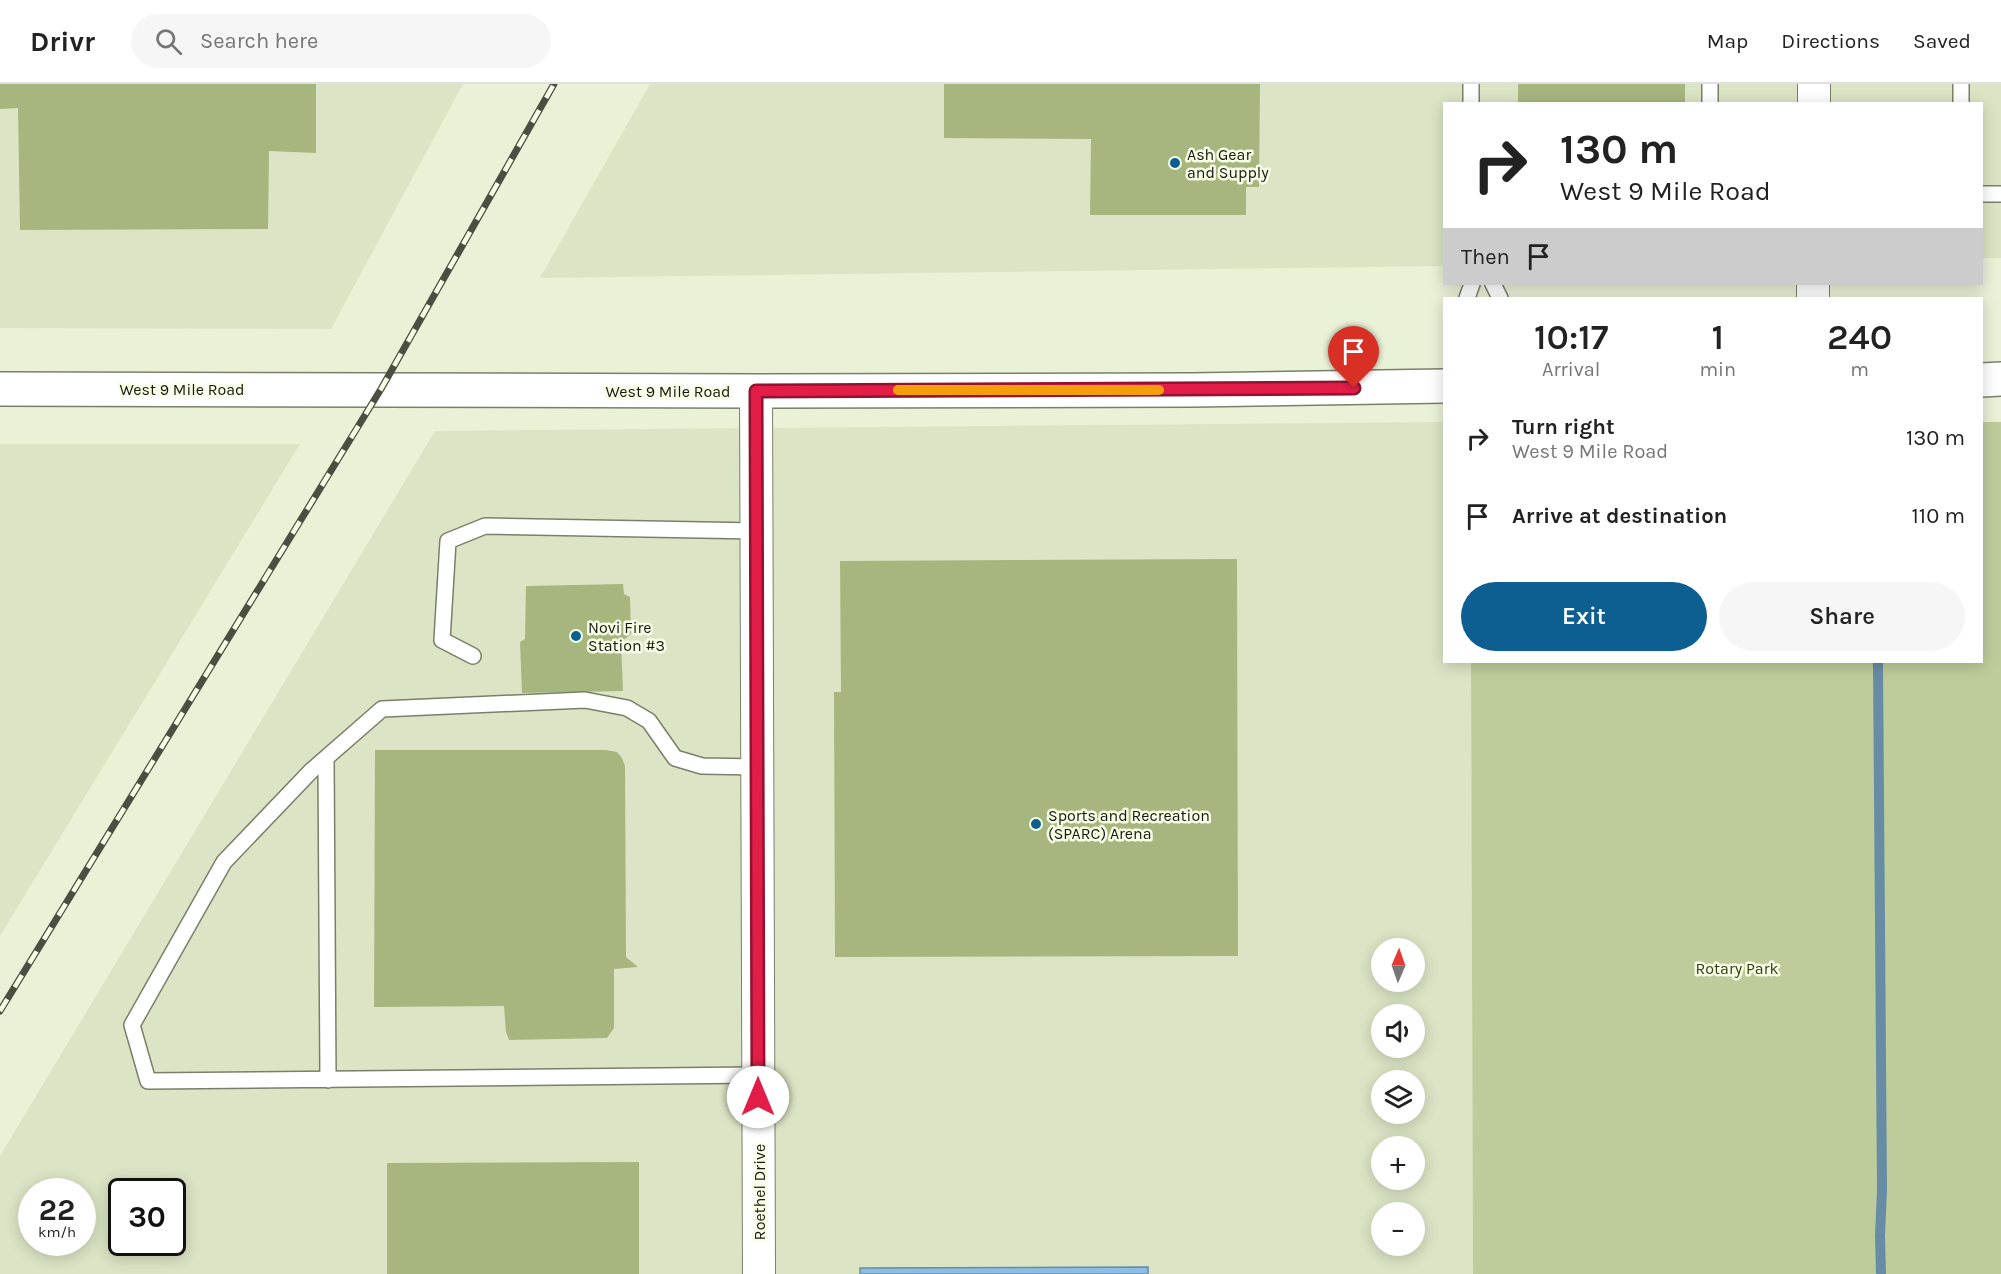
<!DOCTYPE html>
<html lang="en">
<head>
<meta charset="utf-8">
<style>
	body { margin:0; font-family:Karla,sans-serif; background:#f6f6f6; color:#222; height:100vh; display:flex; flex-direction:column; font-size:22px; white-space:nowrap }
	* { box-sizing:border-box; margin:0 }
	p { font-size:20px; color:#767676 }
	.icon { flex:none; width:33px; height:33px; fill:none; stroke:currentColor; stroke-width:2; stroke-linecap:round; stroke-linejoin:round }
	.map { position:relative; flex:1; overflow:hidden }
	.panel { position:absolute; left:1443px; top:213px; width:540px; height:366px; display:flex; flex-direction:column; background:#fff; border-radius:0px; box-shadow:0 3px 15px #0003 }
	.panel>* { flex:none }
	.top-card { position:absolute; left:1443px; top:18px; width:540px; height:183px; border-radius:0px; box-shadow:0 3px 15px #0003; background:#fff; color:#222; overflow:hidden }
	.needle { width:39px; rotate:2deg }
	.buttons { position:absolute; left:1371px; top:854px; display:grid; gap:12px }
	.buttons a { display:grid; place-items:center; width:54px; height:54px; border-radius:50%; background:#fff; box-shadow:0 3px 15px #0003; font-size:30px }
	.speed { position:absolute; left:18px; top:1094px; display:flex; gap:12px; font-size:30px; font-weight:700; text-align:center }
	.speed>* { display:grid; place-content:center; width:78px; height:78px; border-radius:50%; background:#fff; box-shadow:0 3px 15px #0003; line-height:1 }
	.speed small { font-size:15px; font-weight:400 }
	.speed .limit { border:3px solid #111; border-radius:9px; background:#fff; color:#111 }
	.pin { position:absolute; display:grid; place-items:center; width:51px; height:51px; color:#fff; margin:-62px -26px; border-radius:50% 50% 50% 0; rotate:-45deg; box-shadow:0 0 6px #0007 }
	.pin .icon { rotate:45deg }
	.me { position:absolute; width:66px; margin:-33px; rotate:0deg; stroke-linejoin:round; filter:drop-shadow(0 0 4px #0008) }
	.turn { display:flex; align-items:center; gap:21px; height:126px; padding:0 18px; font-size:27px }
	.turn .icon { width:78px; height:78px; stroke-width:2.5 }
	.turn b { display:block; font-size:42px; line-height:51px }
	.then { display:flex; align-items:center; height:57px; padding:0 18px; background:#0003; gap:12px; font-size:22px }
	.eta { display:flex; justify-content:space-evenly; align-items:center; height:102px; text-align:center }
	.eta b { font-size:36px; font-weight:600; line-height:42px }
	.primary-button { display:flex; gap:12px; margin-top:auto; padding:12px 18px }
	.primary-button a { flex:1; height:69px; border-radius:36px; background:#0d5f91; color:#fff; font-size:24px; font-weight:600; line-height:69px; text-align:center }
	.primary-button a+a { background:#f6f6f6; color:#222 }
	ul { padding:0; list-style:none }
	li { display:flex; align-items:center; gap:18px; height:78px; padding:0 18px }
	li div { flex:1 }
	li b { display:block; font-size:22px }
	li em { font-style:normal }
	header { display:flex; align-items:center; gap:36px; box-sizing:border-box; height:84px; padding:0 30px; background:#fff; border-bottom:2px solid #e0e0e0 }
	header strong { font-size:28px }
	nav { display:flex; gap:33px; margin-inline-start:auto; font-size:21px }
	.search { width:420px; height:54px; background:#f6f6f6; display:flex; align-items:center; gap:15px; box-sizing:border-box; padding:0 21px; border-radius:33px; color:#767676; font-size:22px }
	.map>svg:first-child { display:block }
	.built { fill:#dbe5c5; fill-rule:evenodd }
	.green { fill:#becc9b }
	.water { fill:#8cbde5; stroke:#698ca5; stroke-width:1.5 }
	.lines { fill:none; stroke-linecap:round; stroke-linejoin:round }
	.stream { stroke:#698ca5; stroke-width:10 }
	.building { fill:#a7b67f }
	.service-casing { stroke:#798069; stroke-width:18 }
	.minor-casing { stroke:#798069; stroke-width:34 }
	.tertiary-casing { stroke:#798069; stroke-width:36 }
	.service { stroke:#fff; stroke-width:15 }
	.minor { stroke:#fff; stroke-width:32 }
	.tertiary { stroke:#fff; stroke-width:33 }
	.rail-casing { stroke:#4b4f42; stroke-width:7 }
	.rail { stroke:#f6fee5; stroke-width:4.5; stroke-dasharray:14; stroke-linecap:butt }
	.route-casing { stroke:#92132f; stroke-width:15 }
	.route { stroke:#e11d48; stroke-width:10 }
	.slow { stroke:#f59e0b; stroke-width:10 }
	.poi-dot { fill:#0d5f91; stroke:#f6fee5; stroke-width:2 }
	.labels { text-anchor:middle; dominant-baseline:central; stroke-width:5; stroke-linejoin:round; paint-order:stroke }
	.poi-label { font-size:16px; fill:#171910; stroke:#f6fee5; text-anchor:start }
	.street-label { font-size:16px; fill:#171910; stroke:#f6fee5 }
	.park-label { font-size:16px; fill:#333d13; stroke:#f6fee5 }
</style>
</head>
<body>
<header>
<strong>Drivr</strong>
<div class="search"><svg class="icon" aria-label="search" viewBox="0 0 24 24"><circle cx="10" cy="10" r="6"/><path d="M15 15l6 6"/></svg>Search here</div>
<nav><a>Map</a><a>Directions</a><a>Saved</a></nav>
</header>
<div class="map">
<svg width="2001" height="1190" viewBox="0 0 2001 1190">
	<rect width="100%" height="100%" fill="#e9f1d7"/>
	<path class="built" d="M0,0H463L331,245L0,244Z
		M650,0H2001V174H1982V20H1444V182L540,194Z
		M1444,338V578H1471L1473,1190H0V1072L435,347ZM1382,864H1414V897H1382ZM1382,930H1414V963H1382ZM1382,996H1414V1029H1382ZM1382,1062H1414V1095H1382ZM32,1107H82V1158H32ZM122,1107H172V1158H122ZM1382,1128H1414V1161H1382Z
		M0,360H300L0,852Z"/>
	<path class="green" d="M1982,338H2001V1190H1473L1471,578H1982Z"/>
	<path class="water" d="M1148,1183V1190H860V1184Z"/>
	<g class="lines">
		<path class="stream" d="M1878,578L1882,1106L1880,1152L1881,1190"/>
	</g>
	<path class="building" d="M0,0H316V69L269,67L268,145L20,146L18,24L0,25Z
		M944,0H1260L1259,103H1246V131H1090L1091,55L944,54Z
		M1518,0H1685V20H1518Z
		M1237,475L1238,872L835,873L834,608H841L840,477Z
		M623,500L624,510L630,513L631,550L621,558L623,607L522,609L520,558L525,555L526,502Z
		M375,666H606L617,668L622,674L625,682L626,873L638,883L614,885V944L607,954L509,956L506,948L504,922L374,923Z
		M639,1078V1190H387V1079Z"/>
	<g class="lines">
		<g class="service-casing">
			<path id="service" d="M1961,0V20
				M1471,20V0
				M1710,20V0
				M1982,110H2001
				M1493,200L1500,214
				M1467,214L1472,200
				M473,572L442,556L448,457L485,442L757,447
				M326,674L328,996
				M757,683L702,682L675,674L649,637L627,624L585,616L382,625L311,687L224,778L132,941L148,997L758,991"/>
		</g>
		<g class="minor-casing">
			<path id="minor" d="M1814,20V0
				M1813,214V200
				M756,307L759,1190"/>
		</g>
		<g class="tertiary-casing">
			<path id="tertiary" d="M1982,296L2001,295
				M0,305L756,307L1192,306L1444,302"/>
		</g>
		<use href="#service" class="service"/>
		<use href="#minor" class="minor"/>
		<use href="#tertiary" class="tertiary"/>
		<g class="rail-casing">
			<path id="rail" d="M0,927L381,305L554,0"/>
		</g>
		<use href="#rail" class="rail"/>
	</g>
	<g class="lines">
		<g class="route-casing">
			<path id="route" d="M758,1013L756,307L1354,304"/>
		</g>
		<use href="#route" class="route"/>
		<path class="slow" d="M898,306H1159"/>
	</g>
	<g class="poi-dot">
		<circle cx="1175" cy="79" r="6"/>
		<circle cx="576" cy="552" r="6"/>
		<circle cx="1036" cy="740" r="6"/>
	</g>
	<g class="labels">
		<g class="poi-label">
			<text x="1187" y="70">Ash Gear<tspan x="1187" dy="18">and Supply</tspan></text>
			<text x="588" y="543">Novi Fire<tspan x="588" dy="18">Station #3</tspan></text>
			<text x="1048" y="731">Sports and Recreation<tspan x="1048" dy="18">(SPARC) Arena</tspan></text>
		</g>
		<g class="street-label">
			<text x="182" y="305">West 9 Mile Road</text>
			<text x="668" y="307">West 9 Mile Road</text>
			<text transform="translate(759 1108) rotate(-90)">Roethel Drive</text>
		</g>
		<g class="park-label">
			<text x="1737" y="884">Rotary Park</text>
		</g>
	</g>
</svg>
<div class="buttons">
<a><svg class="needle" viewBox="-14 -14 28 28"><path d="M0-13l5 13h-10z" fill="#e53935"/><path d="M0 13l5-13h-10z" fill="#767676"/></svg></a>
<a><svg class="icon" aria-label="sound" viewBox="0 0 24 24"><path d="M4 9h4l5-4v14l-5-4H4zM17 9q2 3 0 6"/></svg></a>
<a><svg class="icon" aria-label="layers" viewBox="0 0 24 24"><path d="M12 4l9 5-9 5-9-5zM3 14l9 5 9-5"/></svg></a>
<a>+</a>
<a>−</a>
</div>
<div class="speed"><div>22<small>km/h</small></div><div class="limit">30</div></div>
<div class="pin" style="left:1354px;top:304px;background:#d93025"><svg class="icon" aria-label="arrive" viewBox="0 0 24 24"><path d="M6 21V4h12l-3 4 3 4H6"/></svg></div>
<svg class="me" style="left:758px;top:1013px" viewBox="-20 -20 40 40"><circle r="19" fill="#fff"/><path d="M0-13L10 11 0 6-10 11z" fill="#e11d48"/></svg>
<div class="top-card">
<div class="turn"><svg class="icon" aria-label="right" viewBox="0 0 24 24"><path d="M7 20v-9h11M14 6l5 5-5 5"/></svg><div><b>130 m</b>West 9 Mile Road</div></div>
<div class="then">Then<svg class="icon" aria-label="arrive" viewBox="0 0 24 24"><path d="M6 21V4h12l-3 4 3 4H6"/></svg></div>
</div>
<section class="panel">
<div class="eta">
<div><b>10:17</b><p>Arrival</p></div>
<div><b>1</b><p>min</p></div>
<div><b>240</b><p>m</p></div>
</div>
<ul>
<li><svg class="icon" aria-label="right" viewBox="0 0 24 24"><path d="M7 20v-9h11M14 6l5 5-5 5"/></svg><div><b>Turn right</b><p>West 9 Mile Road</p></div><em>130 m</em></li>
<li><svg class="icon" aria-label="arrive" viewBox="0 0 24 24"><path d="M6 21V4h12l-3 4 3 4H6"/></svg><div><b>Arrive at destination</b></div><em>110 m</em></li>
</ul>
<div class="primary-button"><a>Exit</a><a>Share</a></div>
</section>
</div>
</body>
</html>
